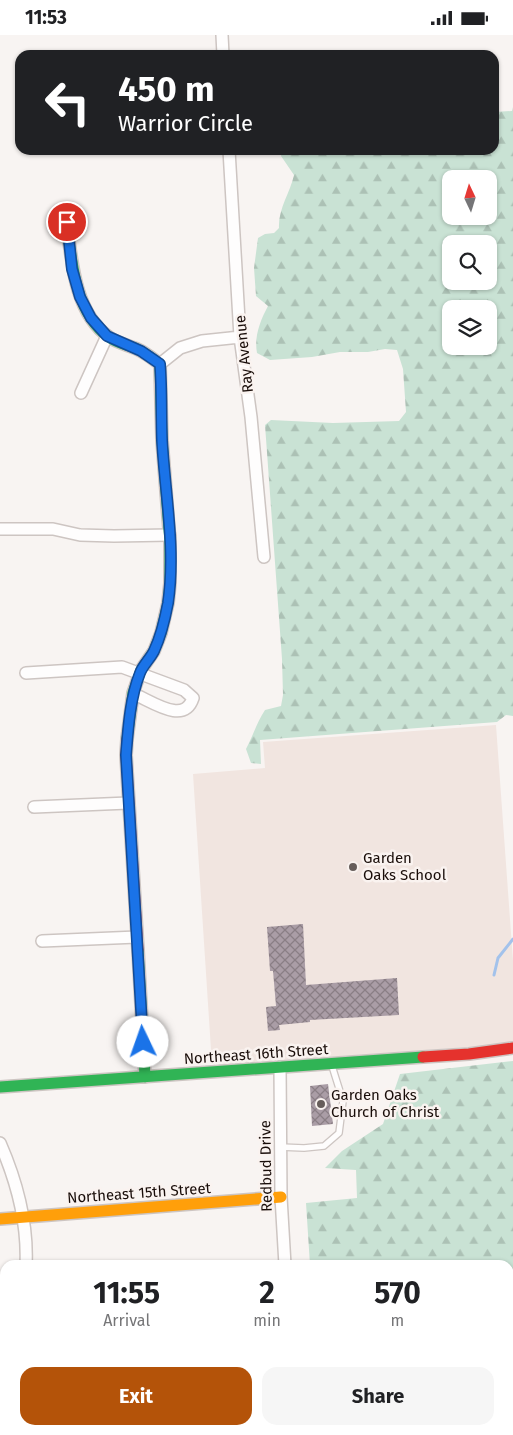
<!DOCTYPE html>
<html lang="en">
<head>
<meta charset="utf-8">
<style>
	body { margin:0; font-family:"Fira Sans",sans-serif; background:#f6f6f6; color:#202124; height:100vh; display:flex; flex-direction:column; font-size:19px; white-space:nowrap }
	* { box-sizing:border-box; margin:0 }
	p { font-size:16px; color:#757577 }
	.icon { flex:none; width:28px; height:28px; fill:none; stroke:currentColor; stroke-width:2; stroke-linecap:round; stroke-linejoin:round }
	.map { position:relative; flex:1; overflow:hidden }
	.drawer { position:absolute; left:0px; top:1225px; width:514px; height:175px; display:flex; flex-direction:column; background:#fff; border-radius:15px 15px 0 0; box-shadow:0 1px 4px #0004 }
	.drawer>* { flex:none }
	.hud { position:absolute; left:15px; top:15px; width:484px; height:105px; border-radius:15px; box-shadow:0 1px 4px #0004; background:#202124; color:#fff; overflow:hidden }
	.needle { width:32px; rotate:356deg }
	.buttons { position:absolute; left:442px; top:135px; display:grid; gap:10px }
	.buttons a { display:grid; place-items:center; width:55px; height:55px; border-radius:10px; background:#fff; box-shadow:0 1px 4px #0004; font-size:25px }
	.pin { position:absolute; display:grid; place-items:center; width:42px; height:42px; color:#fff; margin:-21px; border:2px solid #fff; border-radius:50%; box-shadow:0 1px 5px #0007 }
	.me { position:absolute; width:55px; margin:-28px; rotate:357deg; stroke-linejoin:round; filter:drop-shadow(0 0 4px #0008) }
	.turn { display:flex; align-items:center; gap:18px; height:105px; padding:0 20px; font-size:22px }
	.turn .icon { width:65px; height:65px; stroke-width:2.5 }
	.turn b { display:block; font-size:35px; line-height:42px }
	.eta { display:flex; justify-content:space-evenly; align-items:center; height:85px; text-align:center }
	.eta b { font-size:30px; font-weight:700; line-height:35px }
	.action { display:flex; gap:10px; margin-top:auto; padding:10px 20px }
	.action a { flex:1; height:58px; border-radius:15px; background:#b45309; color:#fff; font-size:20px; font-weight:700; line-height:58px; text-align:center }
	.action a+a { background:#f6f6f6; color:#202124 }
	.status { display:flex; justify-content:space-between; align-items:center; height:35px; padding:0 25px; background:#fff; direction:ltr }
	.status svg { height:14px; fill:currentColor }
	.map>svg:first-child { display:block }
	.built { fill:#f1e5e0 }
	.forest { fill:url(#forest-firs); fill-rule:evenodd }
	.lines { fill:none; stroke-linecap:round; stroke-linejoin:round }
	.stream { stroke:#a3c2eb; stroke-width:3 }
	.building { fill:url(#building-cross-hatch) }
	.lane-casing { stroke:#cdc5c2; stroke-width:8 }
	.street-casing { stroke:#cdc5c2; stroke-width:14 }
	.fast-casing { stroke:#cdc5c2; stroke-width:14 }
	.slow-casing { stroke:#cdc5c2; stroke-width:14 }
	.jam-casing { stroke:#cdc5c2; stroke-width:14 }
	.lane { stroke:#fefdfd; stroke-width:5.5 }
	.street { stroke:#fefdfd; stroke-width:11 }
	.fast { stroke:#30b455; stroke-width:11 }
	.slow { stroke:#ff9f0a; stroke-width:11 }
	.jam { stroke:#e5322d; stroke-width:11 }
	.route-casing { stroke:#114b97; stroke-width:12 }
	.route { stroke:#1a73e8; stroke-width:9 }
	.poi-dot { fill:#675e5b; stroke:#faf3f0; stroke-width:2 }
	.labels { text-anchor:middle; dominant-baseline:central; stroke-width:5; stroke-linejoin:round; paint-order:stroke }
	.street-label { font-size:15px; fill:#190d09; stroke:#faf3f0 }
	.poi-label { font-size:15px; fill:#190d09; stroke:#faf3f0; text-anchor:start }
</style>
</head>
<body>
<div class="status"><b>11:53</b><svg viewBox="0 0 49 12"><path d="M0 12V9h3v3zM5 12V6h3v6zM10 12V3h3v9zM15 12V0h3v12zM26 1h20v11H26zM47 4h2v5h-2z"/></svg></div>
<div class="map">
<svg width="513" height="1400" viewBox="0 0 513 1400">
	<defs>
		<pattern id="forest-firs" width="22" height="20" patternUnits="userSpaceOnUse" patternTransform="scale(1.25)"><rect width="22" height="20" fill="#c9e2d4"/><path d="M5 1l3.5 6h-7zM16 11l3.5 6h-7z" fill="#acc1b5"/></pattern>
		<pattern id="building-cross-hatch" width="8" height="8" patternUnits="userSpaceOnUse" patternTransform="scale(1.25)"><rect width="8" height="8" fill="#aa9da6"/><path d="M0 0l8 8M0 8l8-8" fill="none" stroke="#8a7e85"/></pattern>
	</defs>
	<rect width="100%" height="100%" fill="#f8f4f2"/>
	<path class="built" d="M496,690L513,926V1007L484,1011L212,1030L193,739L265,733L263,707Z"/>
	<path class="forest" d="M513,72V681L506,680L497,687L260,705L261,729L251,728L246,714C253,701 257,687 265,675L281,671L283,660L282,624L265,390L271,385L333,388L399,386L406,377L403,334L397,315L385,314L368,317H340L312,322L270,325L257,318C254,302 260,286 268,271L256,261L254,233L258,203L265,199L274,198L279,193C278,174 290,158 294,140L281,121L282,115H494V77L512,76ZM451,144H489V181H451ZM451,209H489V246H451ZM451,274H489V311H451Z
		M513,1026V1373L509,1376V1230H310L306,1168L357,1163L356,1135L325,1133L342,1116L383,1089L400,1039Z"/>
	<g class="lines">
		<path class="stream" d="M494,940L498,923L513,904"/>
	</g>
	<path class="building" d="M303,889L306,950L397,943L399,980L310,985V987L279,990L280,995L268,996L266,972L276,971L273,936H270L267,892Z
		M328,1049L333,1089L312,1091L310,1051Z"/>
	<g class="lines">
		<g class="lane-casing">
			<path id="lane" d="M280,1112L304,1113L324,1111L339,1098L343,1066L332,1031"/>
		</g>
		<g class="street-casing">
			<path id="street" d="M222,0L223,20
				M229,115L240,302L251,382L264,522
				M160,329L180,313L202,306L240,302
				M81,358L107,301
				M0,494H53L80,500L114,501L170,500
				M26,638L122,632L184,655L193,663C184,690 153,667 134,659
				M34,772L128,768
				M42,906L137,902
				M280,1032L281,1162L285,1230
				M0,1108C17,1147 28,1187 26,1230
				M0,1340L5,1325
				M295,1395V1400"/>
		</g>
		<g class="fast-casing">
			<path id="fast" d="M65,174C71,214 71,276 109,302C117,308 128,310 137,314C146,318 153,324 160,329L162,405L170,507V548L168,568L161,598L154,616L141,635L133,658L127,704
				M138,915L145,1042
				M0,1052L423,1022"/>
		</g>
		<g class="slow-casing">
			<path id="slow" d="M0,1184L281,1162"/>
		</g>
		<g class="jam-casing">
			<path id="jam" d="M127,704L126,720L138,915
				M423,1022L469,1019L513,1013"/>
		</g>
		<use href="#lane" class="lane"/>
		<use href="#street" class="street"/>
		<use href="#fast" class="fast"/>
		<use href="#slow" class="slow"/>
		<use href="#jam" class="jam"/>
	</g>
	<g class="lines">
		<g class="route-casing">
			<path id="route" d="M67,187L72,234L80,262L91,283L107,301L141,316L160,329C162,354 161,380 162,405C165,459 176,514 168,568C165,584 161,601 154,616C150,624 143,630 140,638C130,663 128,694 126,720L143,1007"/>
		</g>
		<use href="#route" class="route"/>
	</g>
	<g class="poi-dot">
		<circle cx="353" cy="832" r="5"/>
		<circle cx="321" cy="1069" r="5"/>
	</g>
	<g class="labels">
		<g class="street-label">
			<text transform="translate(244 319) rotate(-96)">Ray Avenue</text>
			<text transform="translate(256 1019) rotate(-4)">Northeast 16th Street</text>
			<text transform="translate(266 1131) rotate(-91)">Redbud Drive</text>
			<text transform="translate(139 1158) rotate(-4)">Northeast 15th Street</text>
		</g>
		<g class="poi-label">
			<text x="363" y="823">Garden<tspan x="363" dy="17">Oaks School</tspan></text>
			<text x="331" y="1060">Garden Oaks<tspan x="331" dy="17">Church of Christ</tspan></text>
		</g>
	</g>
</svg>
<div class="buttons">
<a><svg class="needle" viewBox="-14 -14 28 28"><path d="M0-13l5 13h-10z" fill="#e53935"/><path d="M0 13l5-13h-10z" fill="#757577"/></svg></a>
<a><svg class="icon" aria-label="search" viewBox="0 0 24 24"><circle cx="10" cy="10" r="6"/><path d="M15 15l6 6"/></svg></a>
<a><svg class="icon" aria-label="layers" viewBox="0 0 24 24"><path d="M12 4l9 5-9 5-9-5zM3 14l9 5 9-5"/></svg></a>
</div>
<div class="pin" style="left:67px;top:187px;background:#d93025"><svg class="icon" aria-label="arrive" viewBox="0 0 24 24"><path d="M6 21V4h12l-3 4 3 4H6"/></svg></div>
<svg class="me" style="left:143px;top:1007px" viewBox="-20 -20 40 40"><circle r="19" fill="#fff"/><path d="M0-13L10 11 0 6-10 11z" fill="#1a73e8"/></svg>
<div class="hud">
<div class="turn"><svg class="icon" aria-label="left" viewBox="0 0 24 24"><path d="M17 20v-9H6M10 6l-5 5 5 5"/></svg><div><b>450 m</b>Warrior Circle</div></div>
</div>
<section class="drawer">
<div class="eta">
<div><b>11:55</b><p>Arrival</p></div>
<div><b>2</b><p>min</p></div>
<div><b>570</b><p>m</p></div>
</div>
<div class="action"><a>Exit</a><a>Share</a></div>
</section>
</div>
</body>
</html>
